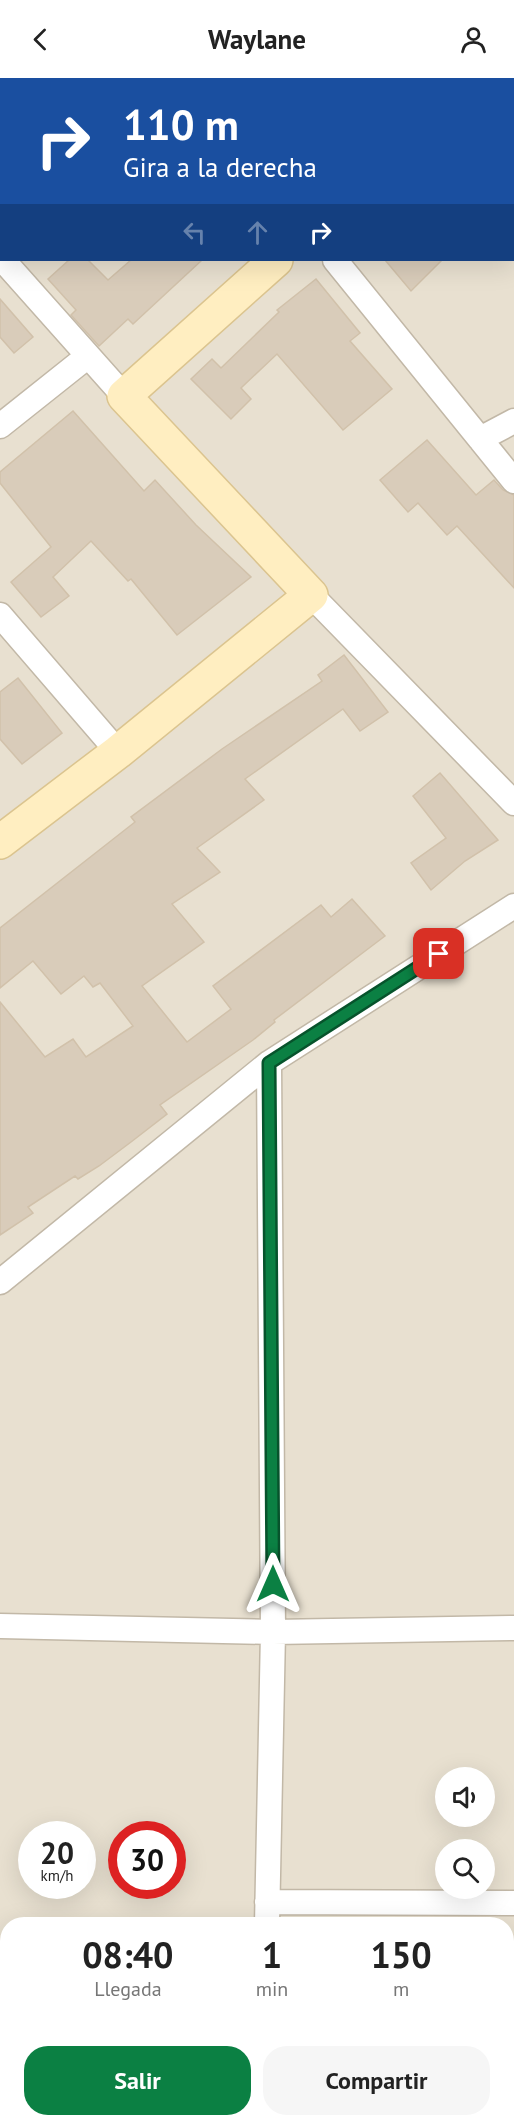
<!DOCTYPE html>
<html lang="es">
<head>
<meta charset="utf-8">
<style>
	body { margin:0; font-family:"PT Sans",sans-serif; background:#f6f6f6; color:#222; height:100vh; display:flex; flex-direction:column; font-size:22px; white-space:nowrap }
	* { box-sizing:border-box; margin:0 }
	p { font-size:20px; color:#767676 }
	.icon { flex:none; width:33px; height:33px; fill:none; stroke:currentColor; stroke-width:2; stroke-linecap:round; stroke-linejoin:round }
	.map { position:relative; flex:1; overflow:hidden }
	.panel { position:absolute; left:0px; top:1839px; width:514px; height:210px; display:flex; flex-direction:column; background:#fff; border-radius:24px 24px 0 0; box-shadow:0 6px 24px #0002 }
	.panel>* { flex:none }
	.banner { position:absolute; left:0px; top:0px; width:514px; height:183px; box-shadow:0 6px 24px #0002; background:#1a4fa0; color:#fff; overflow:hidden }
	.buttons { position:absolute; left:435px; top:1689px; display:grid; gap:12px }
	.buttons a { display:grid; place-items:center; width:60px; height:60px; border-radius:50%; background:#fff; box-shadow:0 6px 24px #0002; font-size:30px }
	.speed { position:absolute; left:18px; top:1743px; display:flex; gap:12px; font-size:30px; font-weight:700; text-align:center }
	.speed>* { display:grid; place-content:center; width:78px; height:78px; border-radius:50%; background:#fff; box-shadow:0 6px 24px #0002; line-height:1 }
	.speed small { font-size:15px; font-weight:400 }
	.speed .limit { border:9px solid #d22; background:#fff; color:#111 }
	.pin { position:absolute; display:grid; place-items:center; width:51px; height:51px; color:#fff; margin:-26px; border-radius:12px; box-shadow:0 3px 9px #0006 }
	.me { position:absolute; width:66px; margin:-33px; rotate:0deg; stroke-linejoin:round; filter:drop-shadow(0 0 4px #0008) }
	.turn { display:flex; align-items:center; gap:21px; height:126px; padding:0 24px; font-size:27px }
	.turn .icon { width:78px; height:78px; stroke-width:2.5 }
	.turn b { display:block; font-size:42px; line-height:51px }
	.lanes { display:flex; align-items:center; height:57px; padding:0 24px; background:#0003; justify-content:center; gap:30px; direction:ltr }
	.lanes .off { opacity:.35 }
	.eta { display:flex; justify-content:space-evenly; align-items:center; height:102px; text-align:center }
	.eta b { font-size:36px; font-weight:700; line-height:42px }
	.primary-button { display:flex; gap:12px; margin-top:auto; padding:12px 24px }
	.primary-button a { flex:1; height:69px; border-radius:24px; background:#0b8043; color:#fff; font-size:24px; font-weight:700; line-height:69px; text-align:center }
	.primary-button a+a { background:#f6f6f6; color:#222 }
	header { display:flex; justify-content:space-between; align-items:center; height:78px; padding:0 24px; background:#fff; font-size:27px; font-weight:700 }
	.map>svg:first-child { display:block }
	.residential { fill:#e8e0d0; fill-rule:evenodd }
	.building { fill:#d9ccba; stroke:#d1c1aa; stroke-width:1.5 }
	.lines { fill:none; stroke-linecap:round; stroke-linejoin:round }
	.street-casing { stroke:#c2b8a7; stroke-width:27 }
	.secondary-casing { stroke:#dbc48f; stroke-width:36 }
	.street { stroke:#fff; stroke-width:24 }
	.secondary { stroke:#ffeec1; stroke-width:33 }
	.route-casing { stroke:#07532c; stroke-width:15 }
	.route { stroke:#0b8043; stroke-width:10 }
</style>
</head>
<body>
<header><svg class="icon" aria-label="back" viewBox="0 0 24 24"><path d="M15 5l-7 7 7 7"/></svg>Waylane<svg class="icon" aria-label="person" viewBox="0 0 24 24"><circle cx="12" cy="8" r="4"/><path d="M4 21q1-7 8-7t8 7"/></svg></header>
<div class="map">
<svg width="514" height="2049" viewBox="0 0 514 2049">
	<rect width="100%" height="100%" fill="#f3eee3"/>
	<path class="residential" d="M0,0H514V2049H0ZM2,2H513V182H2ZM446,1700H484V1738H446ZM32,1756H82V1808H32ZM122,1756H172V1808H122ZM446,1772H484V1810H446ZM8,1846H507V2042H8Z"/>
	<path class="building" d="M69,182H88L108,202L131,182H202L133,246L128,241L99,268L71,237L76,232L48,201Z
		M385,182H442L411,213Z
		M316,201L360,255L350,263L392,311L343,352L277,276L241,310L251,321L231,341L191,301L212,281L221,290L279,234L277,232Z
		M0,221L33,259L14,275L0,259Z
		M73,333L144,413L155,402L196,447L251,499L177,557L131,501L128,503L91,463L53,499L69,518L41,539L11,504L51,469L0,405V394Z
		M427,362L476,417L494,402L503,412L514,417V510L457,448L447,457L418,425L408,434L380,402Z
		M344,577L388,634L360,653L343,631L245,701L264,722L197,770L220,794L172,826L204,864L142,908L187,964L231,931L213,908L321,827L331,839L352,821L385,858L274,942L275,944L253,962L160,1027L167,1036L131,1064L99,1088L78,1101L75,1098L28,1129L33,1135L0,1157V924L45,979L73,961L86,979L133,948L100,905L93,909L84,898L61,916L33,883L0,910V850L135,744L131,739L222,671L322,603L318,597Z
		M18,600L62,655L22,686L0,661V614Z
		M440,695L498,762L465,783L431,812L411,785L446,760L413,718Z"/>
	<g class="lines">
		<g class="street-casing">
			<path id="street" d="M166,0L168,2
				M3,182L124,318
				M335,182L514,403
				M0,348L88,278
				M480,361L514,343
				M311,517L514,725
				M0,537L118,674
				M0,1204L269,985L514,828
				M0,1548L273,1554L514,1550
				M267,1824L514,1825
				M267,1846L273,1554L269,985
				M0,2046L94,2042
				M264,2049V2042"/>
		</g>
		<g class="secondary-casing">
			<path id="secondary" d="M506,2L508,0
				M0,764L118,674L311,517L124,318L276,182"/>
		</g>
		<use href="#street" class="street"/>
		<use href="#secondary" class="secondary"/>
	</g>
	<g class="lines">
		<g class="route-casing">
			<path id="route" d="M273,1506L269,985L439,876"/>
		</g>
		<use href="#route" class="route"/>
	</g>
</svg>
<div class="buttons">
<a><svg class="icon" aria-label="sound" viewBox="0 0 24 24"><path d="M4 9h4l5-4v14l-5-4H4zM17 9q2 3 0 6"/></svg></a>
<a><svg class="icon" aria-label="search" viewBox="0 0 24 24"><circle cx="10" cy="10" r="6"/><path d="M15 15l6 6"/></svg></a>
</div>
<div class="speed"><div>20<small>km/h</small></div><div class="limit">30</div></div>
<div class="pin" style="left:439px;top:876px;background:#d93025"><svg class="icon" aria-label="arrive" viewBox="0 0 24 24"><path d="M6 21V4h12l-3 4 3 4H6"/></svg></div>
<svg class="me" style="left:273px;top:1506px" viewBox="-20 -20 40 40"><path d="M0-17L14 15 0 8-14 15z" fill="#0b8043" stroke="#fff" stroke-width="4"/></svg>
<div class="banner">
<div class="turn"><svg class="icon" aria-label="right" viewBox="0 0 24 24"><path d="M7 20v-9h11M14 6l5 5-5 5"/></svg><div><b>110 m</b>Gira a la derecha</div></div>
<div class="lanes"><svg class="icon off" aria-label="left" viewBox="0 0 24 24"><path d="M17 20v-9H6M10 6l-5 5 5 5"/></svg><svg class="icon off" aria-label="ahead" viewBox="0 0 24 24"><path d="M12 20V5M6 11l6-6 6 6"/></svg><svg class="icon" aria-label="right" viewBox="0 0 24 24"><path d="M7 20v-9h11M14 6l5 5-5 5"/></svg></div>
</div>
<section class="panel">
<div class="eta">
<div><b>08:40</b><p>Llegada</p></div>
<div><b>1</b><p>min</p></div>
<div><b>150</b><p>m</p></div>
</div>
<div class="primary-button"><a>Salir</a><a>Compartir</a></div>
</section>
</div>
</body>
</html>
